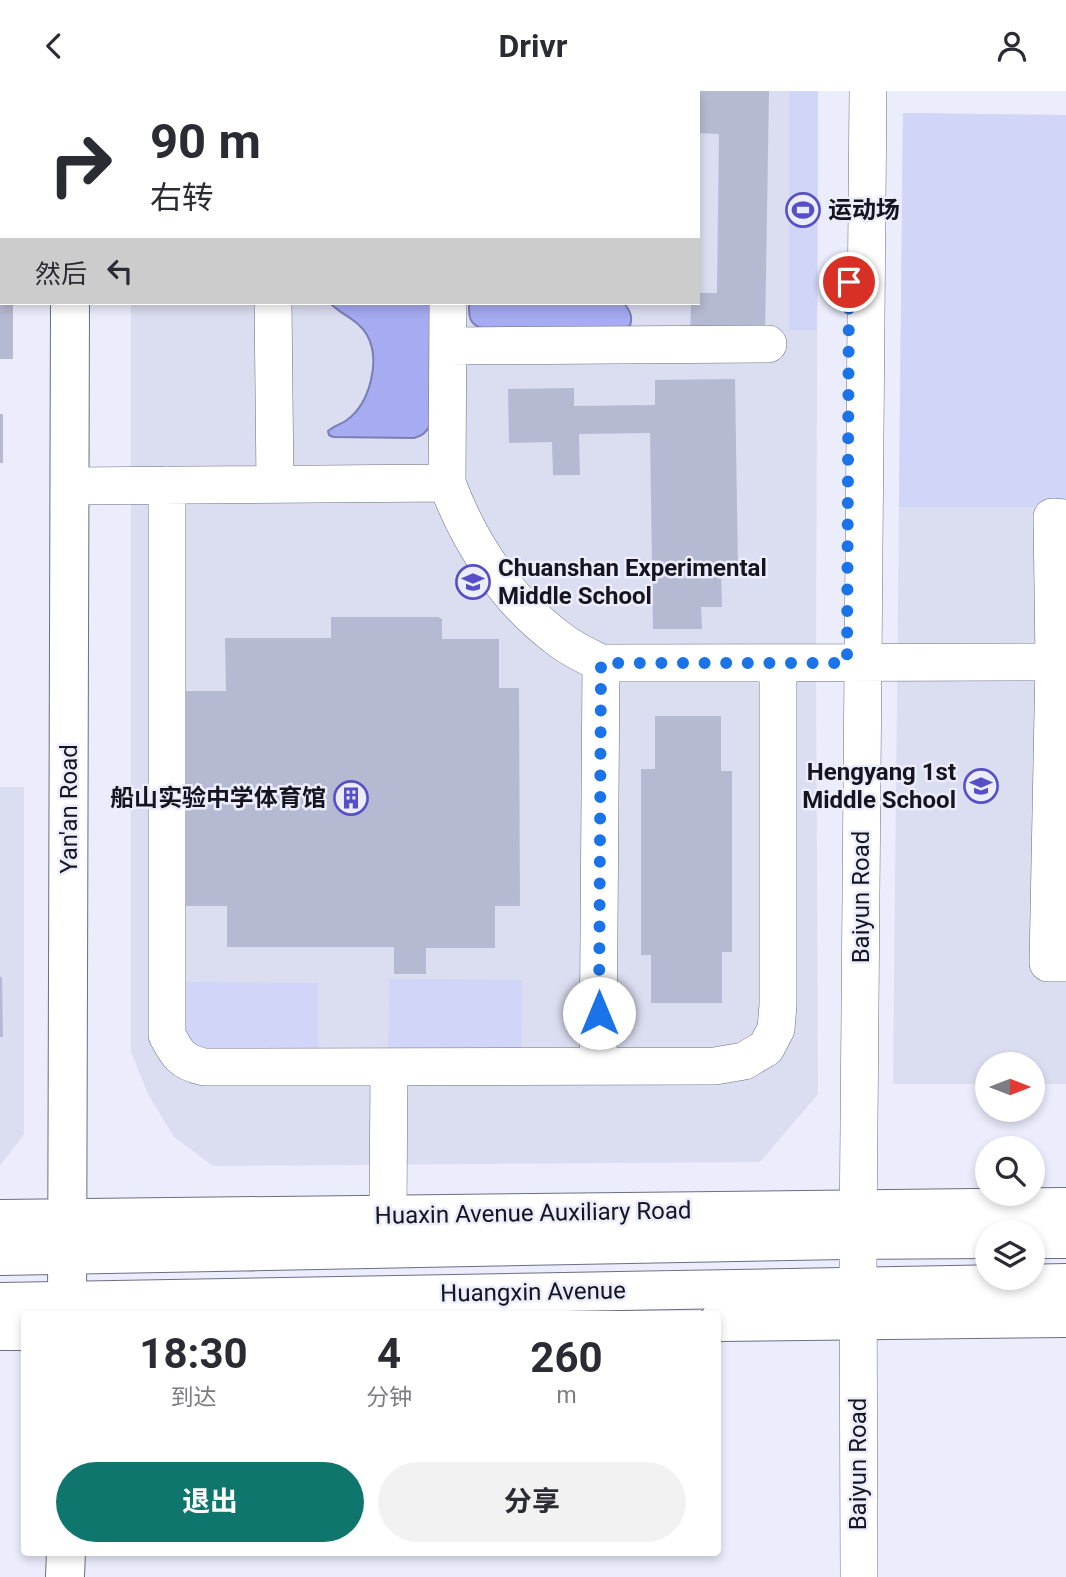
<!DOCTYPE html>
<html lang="zh">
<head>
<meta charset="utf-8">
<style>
	body { margin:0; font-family:Roboto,"Noto Sans SC",sans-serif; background:#f2f2f3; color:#2b2b33; height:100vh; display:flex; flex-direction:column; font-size:26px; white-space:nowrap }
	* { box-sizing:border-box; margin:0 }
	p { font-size:23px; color:#7c7c81 }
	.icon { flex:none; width:38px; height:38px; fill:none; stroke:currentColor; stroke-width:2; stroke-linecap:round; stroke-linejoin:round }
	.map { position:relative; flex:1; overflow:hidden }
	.details { position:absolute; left:21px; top:1220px; width:700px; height:245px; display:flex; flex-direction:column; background:#fff; border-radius:7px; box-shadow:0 4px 10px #0003 }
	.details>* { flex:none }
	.banner { position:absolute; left:0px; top:0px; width:700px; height:214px; box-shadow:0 4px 10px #0003; background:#fff; color:#2b2b33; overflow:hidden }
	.needle { width:46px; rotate:90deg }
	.fabs { position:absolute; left:975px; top:961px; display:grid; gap:14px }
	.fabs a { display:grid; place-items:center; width:70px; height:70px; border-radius:50%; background:#fff; box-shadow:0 4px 10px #0003; font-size:35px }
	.pin { position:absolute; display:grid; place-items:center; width:60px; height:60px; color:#fff; margin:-30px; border:4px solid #fff; border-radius:50%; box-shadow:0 2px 7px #0007 }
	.me { position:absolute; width:77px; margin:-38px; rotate:0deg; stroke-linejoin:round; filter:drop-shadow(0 0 5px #0008) }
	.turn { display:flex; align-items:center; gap:24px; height:147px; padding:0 35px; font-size:32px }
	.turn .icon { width:91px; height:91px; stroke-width:2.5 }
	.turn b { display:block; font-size:49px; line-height:60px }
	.then { display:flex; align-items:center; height:66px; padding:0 35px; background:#0003; gap:14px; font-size:26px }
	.eta { display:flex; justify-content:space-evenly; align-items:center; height:119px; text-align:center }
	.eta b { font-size:42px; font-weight:700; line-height:49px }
	.action { display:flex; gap:14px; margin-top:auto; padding:14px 35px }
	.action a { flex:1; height:80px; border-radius:42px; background:#0f766e; color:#fff; font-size:28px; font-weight:700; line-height:80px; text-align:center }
	.action a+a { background:#f2f2f3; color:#2b2b33 }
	header { display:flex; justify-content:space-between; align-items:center; height:91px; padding:0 35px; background:#fff; font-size:32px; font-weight:700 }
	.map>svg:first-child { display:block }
	.built { fill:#dbddf1 }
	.green { fill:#d1d5f7 }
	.water { fill:#a6abf2; stroke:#7a7eb2; stroke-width:2 }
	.building { fill:#b6b9d2 }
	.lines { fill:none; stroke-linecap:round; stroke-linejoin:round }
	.minor-casing { stroke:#6b6e85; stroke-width:38 }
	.major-casing { stroke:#6b6e85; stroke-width:40 }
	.highway-casing { stroke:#6b6e85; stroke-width:40 }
	.minor { stroke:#fff; stroke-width:37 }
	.major { stroke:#fff; stroke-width:38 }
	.highway { stroke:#fff; stroke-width:38 }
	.route { stroke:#1a73e8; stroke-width:12; stroke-dasharray:0 21.6 }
	.labels { text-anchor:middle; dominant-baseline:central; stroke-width:5; stroke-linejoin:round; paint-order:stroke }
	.poi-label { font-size:24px; font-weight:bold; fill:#14151e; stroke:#ebedfd; text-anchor:start }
	.street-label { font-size:24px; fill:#14151e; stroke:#ebedfd }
</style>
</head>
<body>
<header><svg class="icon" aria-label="back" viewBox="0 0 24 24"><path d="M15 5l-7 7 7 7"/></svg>Drivr<svg class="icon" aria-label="person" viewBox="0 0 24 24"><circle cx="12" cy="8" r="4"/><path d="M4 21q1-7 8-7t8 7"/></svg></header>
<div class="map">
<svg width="1066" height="1486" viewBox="0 0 1066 1486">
	<rect width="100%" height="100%" fill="#ebedfd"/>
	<path class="built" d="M131,0H818L816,572L818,1003L760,1071L213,1075L174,1046L148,1003L131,961V212H698V2H131Z
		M903,22L1066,24V993H1033L1032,973H987V993H893Z
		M0,696H24V1043L0,1075Z"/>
	<path class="green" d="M789,0H818L817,239H789Z
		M903,22L1066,24V416H899Z
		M389,888L522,889L521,962L388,961Z
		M185,891L318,892V965L184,964Z"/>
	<path class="water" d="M330,212H431L430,334C426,342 422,345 414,347L333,346L329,344L328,340C334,335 341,333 347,329C370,312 381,269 367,244C359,229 341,224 330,212Z
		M469,212H624C630,220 633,225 630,235L623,237H482C468,233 469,224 469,212Z"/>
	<path class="building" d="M698,0H769L765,245L690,244L691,212H698V202H717L719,43L698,42Z
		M0,212H13V268H0Z
		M735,288L738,480L721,481L722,516H701L702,538H653L650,342L579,343L580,384H553L552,351L509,352L508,298L574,297V315L655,314V289Z
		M0,323H3V372H0Z
		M331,526H438L442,528V548H499V597H519L520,815H495V857H426V883H394V856H227V815H183L182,600H226L225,547H331Z
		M655,625H721V680H732V861H722V912H651V864H641V678H655Z
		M0,886H2L3,946H0Z"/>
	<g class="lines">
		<g class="minor-casing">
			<path id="minor" d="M449,2V0
				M673,2V0
				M273,212L275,393
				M448,212L447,392C469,451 507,510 559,548C571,558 587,565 601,572L1054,571L1048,872H1066
				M448,255L768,253
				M167,394V944C177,963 181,971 204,976L715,975L744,970L766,957L776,938L778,914V572
				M70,395L447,392
				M1066,427L1052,426L1054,571L1066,572
				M598,975L601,572
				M388,1124L389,976
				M859,1486L858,1149L868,0"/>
		</g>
		<g class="major-casing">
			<path id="major" d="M95,2V0
				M0,1128L1066,1116
				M67,1223L70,212
				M718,1231L1066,1227
				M0,1240H24
				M65,1486L66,1461"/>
		</g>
		<g class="highway-casing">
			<path id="highway" d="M1032,1148H1066
				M0,1165L844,1149L987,1148
				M0,1211L1066,1192"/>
		</g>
		<use href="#minor" class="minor"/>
		<use href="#major" class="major"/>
		<use href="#highway" class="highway"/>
	</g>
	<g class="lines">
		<path class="route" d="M599,922L601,572H847L849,191"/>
	</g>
	<defs>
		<g id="stadium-ring" transform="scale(1.75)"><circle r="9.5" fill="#ebedfd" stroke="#574fc7" stroke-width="1.5"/><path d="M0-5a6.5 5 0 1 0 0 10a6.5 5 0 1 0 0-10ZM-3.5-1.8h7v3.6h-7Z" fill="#574fc7"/></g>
		<g id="school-ring" transform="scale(1.75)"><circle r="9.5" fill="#ebedfd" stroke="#574fc7" stroke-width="1.5"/><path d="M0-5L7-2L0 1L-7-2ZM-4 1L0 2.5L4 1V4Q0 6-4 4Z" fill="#574fc7"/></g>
		<g id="building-ring" transform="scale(1.75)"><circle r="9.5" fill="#ebedfd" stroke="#574fc7" stroke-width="1.5"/><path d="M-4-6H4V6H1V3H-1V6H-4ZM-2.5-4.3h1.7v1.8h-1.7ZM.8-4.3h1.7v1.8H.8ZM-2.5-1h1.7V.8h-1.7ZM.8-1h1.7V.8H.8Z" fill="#574fc7"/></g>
	</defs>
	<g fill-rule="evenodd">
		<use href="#stadium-ring" x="803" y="119"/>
		<use href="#school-ring" x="473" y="491"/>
		<use href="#school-ring" x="981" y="695"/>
		<use href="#building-ring" x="351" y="707"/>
	</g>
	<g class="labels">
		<g class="poi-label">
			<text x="828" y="119">运动场</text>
			<text x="498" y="477">Chuanshan Experimental<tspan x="498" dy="28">Middle School</tspan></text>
			<text x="956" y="681" text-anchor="end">Hengyang 1st<tspan x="956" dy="28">Middle School</tspan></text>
			<text x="326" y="707" text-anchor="end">船山实验中学体育馆</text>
		</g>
		<g class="street-label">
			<text transform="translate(69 718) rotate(-90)">Yan'an Road</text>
			<text transform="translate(861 806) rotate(-90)">Baiyun Road</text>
			<text transform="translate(533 1122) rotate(-1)">Huaxin Avenue Auxiliary Road</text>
			<text transform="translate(533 1201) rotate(-1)">Huangxin Avenue</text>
			<text transform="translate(858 1373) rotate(-90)">Baiyun Road</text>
		</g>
	</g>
</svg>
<div class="fabs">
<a><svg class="needle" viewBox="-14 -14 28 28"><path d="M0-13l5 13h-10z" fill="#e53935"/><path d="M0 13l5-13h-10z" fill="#7c7c81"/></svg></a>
<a><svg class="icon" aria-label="search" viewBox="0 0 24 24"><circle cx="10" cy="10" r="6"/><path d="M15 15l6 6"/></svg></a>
<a><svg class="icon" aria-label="layers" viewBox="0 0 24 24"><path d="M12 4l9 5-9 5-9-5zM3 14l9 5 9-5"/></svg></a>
</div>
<div class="pin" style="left:849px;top:191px;background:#d93025"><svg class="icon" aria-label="arrive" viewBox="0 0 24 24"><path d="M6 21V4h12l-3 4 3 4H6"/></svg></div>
<svg class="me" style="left:599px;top:922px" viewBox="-20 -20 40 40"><circle r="19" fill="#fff"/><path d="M0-13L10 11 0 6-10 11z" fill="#1a73e8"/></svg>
<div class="banner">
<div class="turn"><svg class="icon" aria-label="right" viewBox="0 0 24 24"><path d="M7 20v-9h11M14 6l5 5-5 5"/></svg><div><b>90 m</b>右转</div></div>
<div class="then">然后<svg class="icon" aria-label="left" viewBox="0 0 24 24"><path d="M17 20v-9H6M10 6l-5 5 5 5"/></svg></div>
</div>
<section class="details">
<div class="eta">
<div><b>18:30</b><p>到达</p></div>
<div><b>4</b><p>分钟</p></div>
<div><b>260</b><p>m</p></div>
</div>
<div class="action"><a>退出</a><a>分享</a></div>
</section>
</div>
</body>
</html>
